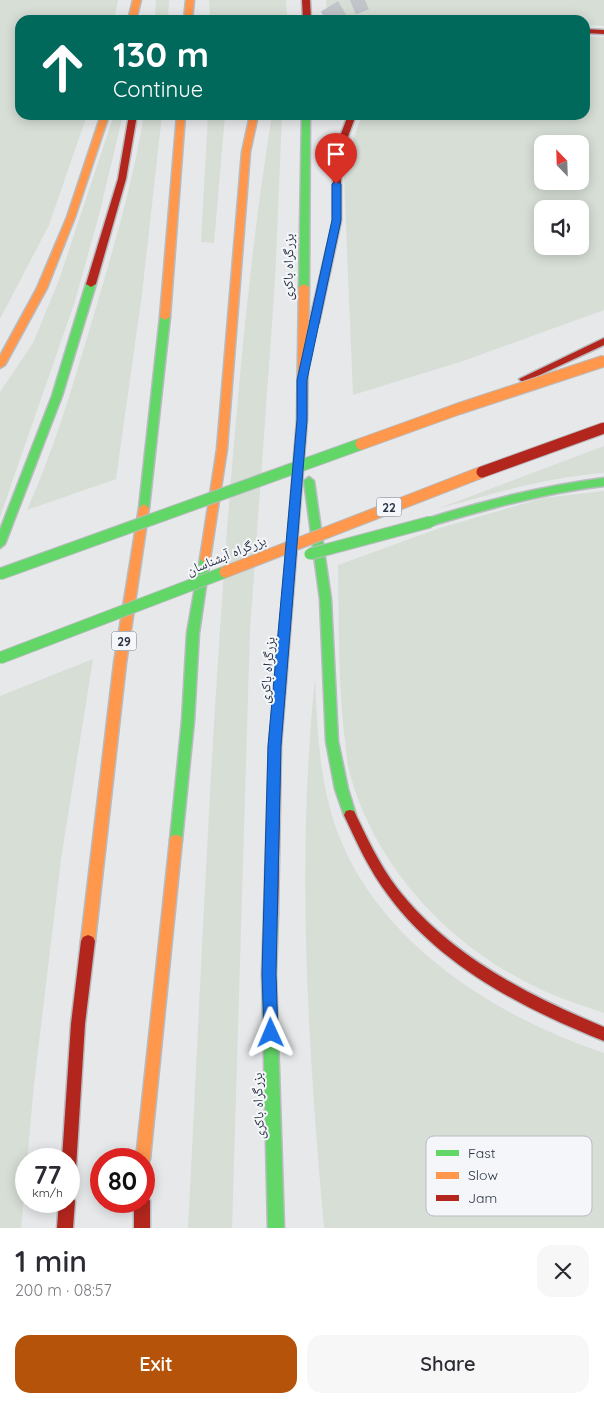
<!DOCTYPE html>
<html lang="en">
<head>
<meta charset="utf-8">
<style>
	body { margin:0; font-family:Quicksand,"Noto Naskh Arabic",sans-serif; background:#f7f7f7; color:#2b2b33; height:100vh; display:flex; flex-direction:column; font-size:19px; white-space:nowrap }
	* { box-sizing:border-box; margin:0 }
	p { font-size:16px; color:#7c7c81 }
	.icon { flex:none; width:28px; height:28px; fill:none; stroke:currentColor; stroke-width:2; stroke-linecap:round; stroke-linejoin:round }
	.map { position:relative; height:1228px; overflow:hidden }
	.details { display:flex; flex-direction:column; background:#fff; flex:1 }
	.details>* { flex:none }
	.top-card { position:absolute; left:15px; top:15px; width:575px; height:105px; border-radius:15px; box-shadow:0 2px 12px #0003; background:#00695c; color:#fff; overflow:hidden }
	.needle { width:32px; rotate:337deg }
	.fabs { position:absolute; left:534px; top:135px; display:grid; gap:10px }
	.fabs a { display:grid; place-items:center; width:55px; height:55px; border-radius:10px; background:#fff; box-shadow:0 2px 12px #0003; font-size:25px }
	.speed { position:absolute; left:15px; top:1148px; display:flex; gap:10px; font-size:25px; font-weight:700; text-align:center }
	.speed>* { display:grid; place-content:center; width:65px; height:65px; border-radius:50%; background:#fff; box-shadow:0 2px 12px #0003; line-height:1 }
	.speed small { font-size:12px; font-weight:400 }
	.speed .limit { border:8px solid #d22; background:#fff; color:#111 }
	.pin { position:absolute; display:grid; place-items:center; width:42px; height:42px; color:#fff; margin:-51px -21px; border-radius:50% 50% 50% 0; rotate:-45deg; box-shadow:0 0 5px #0007 }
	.pin .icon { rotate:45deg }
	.me { position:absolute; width:55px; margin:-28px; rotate:359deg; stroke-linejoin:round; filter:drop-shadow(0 0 4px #0008) }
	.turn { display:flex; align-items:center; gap:18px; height:105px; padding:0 15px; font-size:22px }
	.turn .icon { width:65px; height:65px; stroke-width:2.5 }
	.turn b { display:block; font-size:35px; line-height:42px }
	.round { display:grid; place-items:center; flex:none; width:52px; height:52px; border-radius:15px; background:#f7f7f7 }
	.summary { display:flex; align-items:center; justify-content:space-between; height:85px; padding:0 15px }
	h1 { font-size:30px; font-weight:600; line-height:38px }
	.cta { display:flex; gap:10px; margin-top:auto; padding:10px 15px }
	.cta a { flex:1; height:58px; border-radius:15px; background:#b45309; color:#fff; font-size:20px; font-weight:600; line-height:58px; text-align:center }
	.cta a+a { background:#f7f7f7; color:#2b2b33 }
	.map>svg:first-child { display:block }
	.green { fill:#d6ded6; fill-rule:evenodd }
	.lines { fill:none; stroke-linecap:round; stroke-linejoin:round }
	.highway-tunnel { stroke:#c1c4c9; stroke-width:20; stroke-dasharray:20 10; stroke-linecap:butt }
	.fast-casing { stroke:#b8bbbf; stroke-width:3 }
	.slow-casing { stroke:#b8bbbf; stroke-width:3 }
	.jam-casing { stroke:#b8bbbf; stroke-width:3 }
	.fast { fill:#63d668; fill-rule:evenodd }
	.slow { fill:#ff974d; fill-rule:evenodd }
	.jam { fill:#b3261e; fill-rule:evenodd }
	.fast-bridge-casing { stroke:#b8bbbf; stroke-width:13; stroke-linecap:butt }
	.slow-bridge-casing { stroke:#b8bbbf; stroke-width:13; stroke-linecap:butt }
	.jam-bridge-casing { stroke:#b8bbbf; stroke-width:13; stroke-linecap:butt }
	.fast-bridge { stroke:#63d668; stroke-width:11 }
	.slow-bridge { stroke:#ff974d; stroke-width:11 }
	.jam-bridge { stroke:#b3261e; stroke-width:11 }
	.route { fill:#1a73e8; stroke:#114b97 }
	.labels { text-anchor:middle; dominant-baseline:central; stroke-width:4; stroke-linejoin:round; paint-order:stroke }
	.shield { fill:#f4f6f9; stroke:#676e7b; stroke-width:1 }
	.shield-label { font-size:12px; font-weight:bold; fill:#2b3445 }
	.street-label { font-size:14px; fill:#2b3445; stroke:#f4f6f9 }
	.key { fill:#f4f6f9; stroke:#b8bcc3; stroke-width:1 }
	.key-label { font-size:14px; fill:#2b3445 }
</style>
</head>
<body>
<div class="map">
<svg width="604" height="1228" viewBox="0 0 604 1228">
	<rect width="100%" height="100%" fill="#e6e8ea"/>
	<path class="green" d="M0,0H118L114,20H20V115H87L49,225L0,319Z
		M156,0H169L168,20H155Z
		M209,0H286L287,20H210Z
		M326,0H604V26L585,25V20H327Z
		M585,36L604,37V310L463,361L353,395L344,176L353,141L362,115H585ZM542,144H580V181H542ZM542,209H580V246H542Z
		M114,115H123L99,215L75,301L0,517V392L33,343L59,280Z
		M144,115H162L142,294L116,479L27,510C54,450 71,391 90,328C111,257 132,188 144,115Z
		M208,115H225L214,243L201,242Z
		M272,115H282L275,281L250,630L232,1228H188C200,1000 209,772 226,544C237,401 249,257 272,115Z
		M604,446V473C547,477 492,494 437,509Z
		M604,491V1013C581,1005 558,998 536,987C448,945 374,866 349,770C346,758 346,744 344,732C338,677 339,621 338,565L440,528L543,498Z
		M93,659L61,859L34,1084L21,1228H0V696Z
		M315,679C317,727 319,776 334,822C372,939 493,1016 604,1053V1228H324C308,1046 296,861 315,679Z"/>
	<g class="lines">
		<path class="highway-tunnel" d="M326,20L348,7L365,0"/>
		<g class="fast-casing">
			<path id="fast" d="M302,115H310L309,287L304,290L299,287Z
				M91,281L96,284L62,396L5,544L0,548V530L52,396L86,284Z
				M165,314L170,317L149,508L144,512L139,508L160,317Z
				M309,477L314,481L331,599L338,741L348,789L356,815L354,819L350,820L346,819L344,815L335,789L326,741L320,599L304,481Z
				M604,478V486C544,493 488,509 430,526L425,522L426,519C485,500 543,486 604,478Z
				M205,555L210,559L199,633L194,721L182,840L181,844L176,845L171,844L170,840L182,721L187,633L200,559Z
				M271,908L276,910L278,914L276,974L284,1228H268L262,974L264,914L266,910Z"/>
		</g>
		<g class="slow-casing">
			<path id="slow" d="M133,0H141L136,20H128Z
				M186,0H194L192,20H184Z
				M101,115H109L75,217L47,288L5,365L0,368V356L37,288L67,217Z
				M177,115H185L170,317L165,320L160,317Z
				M250,115H258L250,152L227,449L210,559L205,563L200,559L217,449L242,152Z
				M304,284L309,287L307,420L297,545L292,549L287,545L297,420L299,287Z
				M144,504L149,508L126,663L95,941L93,945L88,947L83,945L81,941L114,663L139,508Z
				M176,835L181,836L182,840L150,1159L148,1164L144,1166V1159H136L170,840L171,836Z"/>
		</g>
		<g class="jam-casing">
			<path id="jam" d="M302,0H310L311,20H303Z
				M585,29L604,30V34L585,33Z
				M129,115H137L126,179L96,284L91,287L86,284L118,179Z
				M348,115H356L346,142L341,174V221L319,323L314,326L309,323L333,221V174L338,142Z
				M604,338V345L527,381H521L519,379Z
				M292,541L297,545L281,746L278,914L276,918L271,920L266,918L264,914L269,746L287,545Z
				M350,810L354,811C367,838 379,864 397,888C449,955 527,995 604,1027V1041C524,1009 440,966 388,895C369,870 357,843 344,815L346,811Z
				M88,935L93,937L95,941L85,1024L76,1168L74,1173L69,1175V1159H62L71,1024L81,941L83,937Z
				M69,1194L72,1196L75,1201L73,1228H57L59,1201H69Z
				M144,1194L147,1196L150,1201V1228H134V1201H144Z"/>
		</g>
		<use href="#fast" class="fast"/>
		<use href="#slow" class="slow"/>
		<use href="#jam" class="jam"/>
		<g class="fast-bridge-casing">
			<path id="fast-bridge" d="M310,554L430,522
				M0,574L361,444
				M0,658L225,572"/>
		</g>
		<g class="slow-bridge-casing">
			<path id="slow-bridge" d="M361,444L458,409L604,361
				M225,572L482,472"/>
		</g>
		<g class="jam-bridge-casing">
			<path id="jam-bridge" d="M482,472L604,428"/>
		</g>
		<use href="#fast-bridge" class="fast-bridge"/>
		<use href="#slow-bridge" class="slow-bridge"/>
		<use href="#jam-bridge" class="jam-bridge"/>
	</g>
	<path class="route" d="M336,181L341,184V220L307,380V420L281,746L276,974L278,1033L276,1037L271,1039L266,1037L264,1033L262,974L268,746L297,420V380L332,220V184Z"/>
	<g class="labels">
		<g class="shield">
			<rect x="376.5" y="497.5" width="25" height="19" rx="4"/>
			<rect x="111.5" y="631.5" width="25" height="19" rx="4"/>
		</g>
		<g class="shield-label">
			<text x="389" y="507">22</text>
			<text x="124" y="641">29</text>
		</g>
		<g class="street-label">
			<text transform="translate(288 267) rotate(-89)">بزرگراه باکری</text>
			<text transform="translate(226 555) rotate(-22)">بزرگراه آبشناسان</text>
			<text transform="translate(267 670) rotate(-85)">بزرگراه باکری</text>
			<text transform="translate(258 1106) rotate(-92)">بزرگراه باکری</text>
		</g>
	</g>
	<rect x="426" y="1136" width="166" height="80" rx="8" class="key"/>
	<rect x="436" y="1150" width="23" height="6" fill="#63d668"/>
	<rect x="436" y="1172" width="23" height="7" fill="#ff974d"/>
	<rect x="436" y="1195" width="23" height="6" fill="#b3261e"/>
	<g class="key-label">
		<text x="468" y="1158">Fast</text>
		<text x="468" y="1180">Slow</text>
		<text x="468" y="1203">Jam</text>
	</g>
</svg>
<div class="fabs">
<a><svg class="needle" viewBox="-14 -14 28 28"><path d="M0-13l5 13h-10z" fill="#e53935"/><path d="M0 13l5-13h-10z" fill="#7c7c81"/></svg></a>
<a><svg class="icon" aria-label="sound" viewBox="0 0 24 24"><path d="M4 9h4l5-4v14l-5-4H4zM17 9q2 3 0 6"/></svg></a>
</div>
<div class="speed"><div>77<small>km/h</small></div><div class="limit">80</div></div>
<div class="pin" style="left:336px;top:184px;background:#d93025"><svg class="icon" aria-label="arrive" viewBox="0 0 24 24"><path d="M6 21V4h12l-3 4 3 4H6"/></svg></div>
<svg class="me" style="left:271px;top:1033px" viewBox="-20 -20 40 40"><path d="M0-17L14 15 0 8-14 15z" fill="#1a73e8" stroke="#fff" stroke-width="4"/></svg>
<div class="top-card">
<div class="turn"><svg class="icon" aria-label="ahead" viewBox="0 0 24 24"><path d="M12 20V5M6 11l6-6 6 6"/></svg><div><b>130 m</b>Continue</div></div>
</div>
</div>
<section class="details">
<div class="summary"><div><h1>1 min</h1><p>200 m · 08:57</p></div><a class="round"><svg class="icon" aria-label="close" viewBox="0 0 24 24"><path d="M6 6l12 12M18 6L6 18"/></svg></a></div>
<div class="cta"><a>Exit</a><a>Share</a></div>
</section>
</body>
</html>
